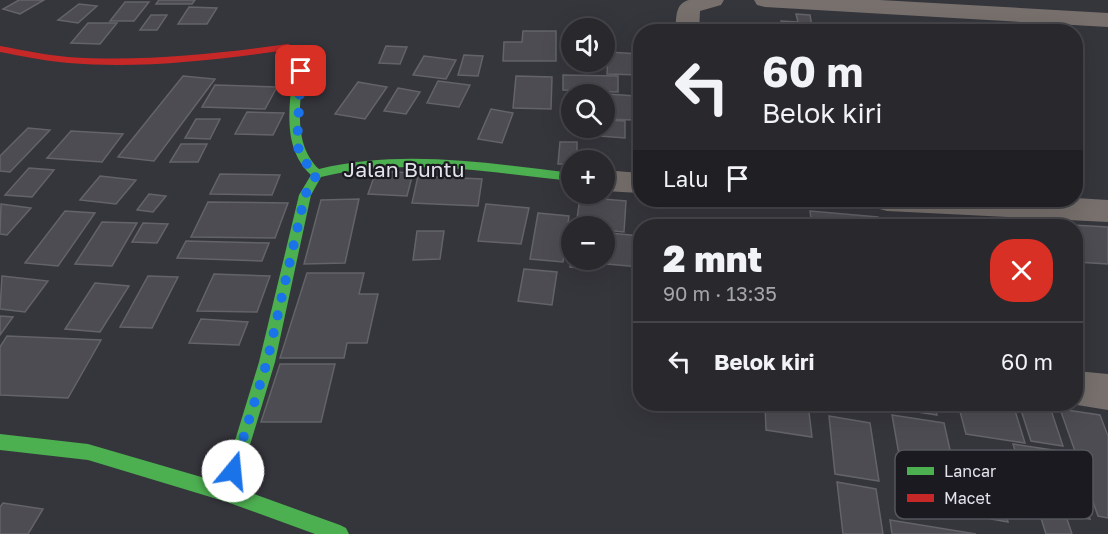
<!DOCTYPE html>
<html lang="id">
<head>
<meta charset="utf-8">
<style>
	body { margin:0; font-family:"Golos Text",sans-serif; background:#303035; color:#f1f3f6; height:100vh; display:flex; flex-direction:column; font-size:22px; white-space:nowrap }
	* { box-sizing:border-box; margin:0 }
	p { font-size:20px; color:#a5a6aa }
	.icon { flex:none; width:33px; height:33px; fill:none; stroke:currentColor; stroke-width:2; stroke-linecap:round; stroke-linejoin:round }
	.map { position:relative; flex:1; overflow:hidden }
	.side { position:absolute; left:633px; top:219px; width:450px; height:192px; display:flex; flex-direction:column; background:#28282d; border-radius:24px; box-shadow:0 6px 24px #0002,0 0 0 2px #444449 }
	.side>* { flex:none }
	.guide { position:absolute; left:633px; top:24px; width:450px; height:183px; border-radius:24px; box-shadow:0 6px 24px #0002,0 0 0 2px #444449; background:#28282d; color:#f1f3f6; overflow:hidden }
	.buttons { position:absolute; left:561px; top:18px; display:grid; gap:12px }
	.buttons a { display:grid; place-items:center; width:54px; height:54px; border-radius:50%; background:#28282d; box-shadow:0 6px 24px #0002,0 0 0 2px #444449; font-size:30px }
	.pin { position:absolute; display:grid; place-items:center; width:51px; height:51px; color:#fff; margin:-26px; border-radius:12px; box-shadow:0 3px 9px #0006 }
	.me { position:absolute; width:66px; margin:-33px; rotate:17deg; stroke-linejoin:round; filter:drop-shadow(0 0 4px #0008) }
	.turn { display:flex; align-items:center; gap:21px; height:126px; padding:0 30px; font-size:27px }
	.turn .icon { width:78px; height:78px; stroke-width:2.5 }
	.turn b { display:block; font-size:42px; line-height:51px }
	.then { display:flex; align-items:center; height:57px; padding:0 30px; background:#0003; gap:12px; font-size:22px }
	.round { display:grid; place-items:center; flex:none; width:63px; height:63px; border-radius:24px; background:#303035 }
	.overview { display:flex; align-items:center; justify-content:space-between; height:102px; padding:0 30px }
	h1 { font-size:36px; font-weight:800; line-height:45px }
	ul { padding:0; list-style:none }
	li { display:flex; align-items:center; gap:18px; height:78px; padding:0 30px; border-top:2px solid #444449 }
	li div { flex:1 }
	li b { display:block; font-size:22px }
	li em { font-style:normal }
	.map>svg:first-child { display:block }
	.building { fill:#4c4c52; stroke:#636369; stroke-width:1.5 }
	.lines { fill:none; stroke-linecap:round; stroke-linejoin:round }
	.street { fill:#77706d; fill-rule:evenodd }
	.fast { fill:#4caf50; fill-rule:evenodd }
	.jam { fill:#c62828; fill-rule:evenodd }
	.route { stroke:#1a73e8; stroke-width:10; stroke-dasharray:0 18 }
	.labels { text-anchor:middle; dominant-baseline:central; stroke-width:4.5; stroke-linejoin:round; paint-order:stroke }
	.street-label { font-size:21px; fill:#e3e3ec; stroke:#1a1a20 }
	.key { fill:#1a1a20; stroke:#56565d; stroke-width:1.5 }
	.key-label { font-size:16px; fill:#e3e3ec }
</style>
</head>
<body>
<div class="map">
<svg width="1108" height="534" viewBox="0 0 1108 534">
	<rect width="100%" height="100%" fill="#35353c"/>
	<path class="building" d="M19,0H44L20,14L3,9Z
		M159,0H195L192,4H156Z
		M125,2H149L134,21H110Z
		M79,4L97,6L78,23L58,20Z
		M189,7L217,8L207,24H178Z
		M796,14L810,15L813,32H783L781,21L798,22Z
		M151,15H167L157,30H140Z
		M88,23H117L100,44L71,43Z
		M609,30L613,49H604V31Z
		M523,31H556V61H503L504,42H522Z
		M386,46L407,47L400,64L379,63Z
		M608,52L640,54V75L607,74Z
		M464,55L483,56L478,76L458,75Z
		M424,56L456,60L446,79L413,75Z
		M563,75L618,76V92L563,90Z
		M183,76L215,79L154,161L118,157Z
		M516,76L552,77L551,109L513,108Z
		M438,81L470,85L459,107L427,103Z
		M358,82L387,87L365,119L335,114Z
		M215,85L277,87L265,109L202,107Z
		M398,88L420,92L406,114L384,111Z
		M608,94L635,96L633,120L605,119Z
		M567,102H572V121H566Z
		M491,109L513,113L502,143L478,139Z
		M247,112L284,113L273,135L235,134Z
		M196,119H220L210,139L185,138Z
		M604,120L625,121V138L600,136V128H604Z
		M28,128L50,130L10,172L0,171V156Z
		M71,131L123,134L102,162L47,158Z
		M560,142H577V160H572V164H558Z
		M181,144H207L198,162H170Z
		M29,168L54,170L32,197L5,195Z
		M376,171L413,173L407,196L368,194Z
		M220,174L280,175L272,195L210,194Z
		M100,176L136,180L116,204L80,200Z
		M418,176L482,179L478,206L412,203Z
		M149,194L166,196L153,212L137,210Z
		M580,197L626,201L624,232L604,230V226H576Z
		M359,199L345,263L304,264L321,200Z
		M208,202L288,203L275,238L191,237Z
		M1,204L31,208L7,235L0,234Z
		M486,204L529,208L521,244L478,241Z
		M65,211L95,213L58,266L25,263Z
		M810,211L878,217L881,226H812Z
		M538,213L569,216L563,262L530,259Z
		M926,218L968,221L970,226H929Z
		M102,222L137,223L112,266L75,264Z
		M143,223L168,224L157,243L132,242Z
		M1055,224L1108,227V264L1076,262V226H1056Z
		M417,231H444L440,259L413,260Z
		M610,233L640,236V267L607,264Z
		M186,241L269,243L262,261L177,258Z
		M572,252V260H589L588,269L570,267Z
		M524,269L557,272L552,305L518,301Z
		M307,273H364L359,294H378L367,343H347L344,358H280Z
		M214,274L270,276L257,312L197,311Z
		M2,276L48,281L25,312L0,309Z
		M148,276L178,277L152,328L120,327Z
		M95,283L129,286L100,332L65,329Z
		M0,316L13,317L0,335Z
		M201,319L248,322L239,345L189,343Z
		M7,336L101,340L68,398L0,395V347Z
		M280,364H335L321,422H261Z
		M765,404H808L812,437L766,430Z
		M879,404H935L937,415L880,406Z
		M958,404H1013L1025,443L966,434Z
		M1019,404H1049L1063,446L1031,441Z
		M1060,409L1100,415L1108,436V518L1098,516Z
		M892,415L944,423L958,486L903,477Z
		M829,416L870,423L879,481L835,474Z
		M1013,444L1066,452L1090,519L1033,510Z
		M957,460L993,466L1008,522L970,515Z
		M837,482L876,489L883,534H843Z
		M3,503L43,509L28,534H0V507Z
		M1040,515L1067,519L1072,534H1046Z
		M890,520L976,534H892Z"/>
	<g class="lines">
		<path class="street" d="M689,0H724L721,5L700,11L699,32H675C677,18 674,4 689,0Z
			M754,0H880L1108,13V27L765,7L757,5Z
			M604,170L640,173V193L604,191Z
			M1076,198L1108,200V222L887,211L876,208L872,200Z
			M1076,371L1108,374V410L1071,404H1076Z"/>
		<path class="fast" d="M294,46L304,51C304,89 288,140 319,169C403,149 487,163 572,173V181C488,172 404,157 321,177L311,195L275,362L237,488L340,525L346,528L349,534H315L227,502L88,460L0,450V434L88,444L222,483L259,362L299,195L311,175C277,143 293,94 294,53L289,49Z"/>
		<path class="jam" d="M288,44L299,49L294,52L287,50C215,60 141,69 68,63C45,61 22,56 0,52V46C23,50 45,55 68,57C142,62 215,54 288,44Z"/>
	</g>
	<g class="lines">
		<path class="route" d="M233,471L267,362L305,195L317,174L302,159L297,144L301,71"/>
	</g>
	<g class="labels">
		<g class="street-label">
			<text x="404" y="169">Jalan Buntu</text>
		</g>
	</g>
	<rect x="895" y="450" width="198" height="69" rx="9" class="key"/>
	<rect x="907" y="467" width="27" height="8" fill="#4caf50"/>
	<rect x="907" y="494" width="27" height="8" fill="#c62828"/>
	<g class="key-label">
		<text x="944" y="477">Lancar</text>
		<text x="944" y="504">Macet</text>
	</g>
</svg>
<div class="buttons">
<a><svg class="icon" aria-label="sound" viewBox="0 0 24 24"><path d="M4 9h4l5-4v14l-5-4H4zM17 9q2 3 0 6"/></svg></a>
<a><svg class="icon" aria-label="search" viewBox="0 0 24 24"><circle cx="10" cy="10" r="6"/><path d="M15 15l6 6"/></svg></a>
<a>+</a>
<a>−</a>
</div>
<div class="pin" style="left:301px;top:71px;background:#d93025"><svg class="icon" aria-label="arrive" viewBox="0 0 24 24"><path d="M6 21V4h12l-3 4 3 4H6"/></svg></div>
<svg class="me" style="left:233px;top:471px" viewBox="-20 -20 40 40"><circle r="19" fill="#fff"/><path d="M0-13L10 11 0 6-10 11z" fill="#1a73e8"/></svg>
<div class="guide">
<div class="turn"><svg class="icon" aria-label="left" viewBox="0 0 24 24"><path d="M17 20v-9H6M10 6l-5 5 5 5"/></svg><div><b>60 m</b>Belok kiri</div></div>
<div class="then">Lalu<svg class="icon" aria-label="arrive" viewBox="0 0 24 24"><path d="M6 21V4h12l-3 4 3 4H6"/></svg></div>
</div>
<section class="side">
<div class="overview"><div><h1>2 mnt</h1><p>90 m · 13:35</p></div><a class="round" style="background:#d93025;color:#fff"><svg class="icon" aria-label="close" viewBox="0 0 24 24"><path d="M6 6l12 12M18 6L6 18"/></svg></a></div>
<ul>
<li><svg class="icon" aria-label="left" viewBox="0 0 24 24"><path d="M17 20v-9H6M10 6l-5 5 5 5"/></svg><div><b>Belok kiri</b></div><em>60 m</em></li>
</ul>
</section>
</div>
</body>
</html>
